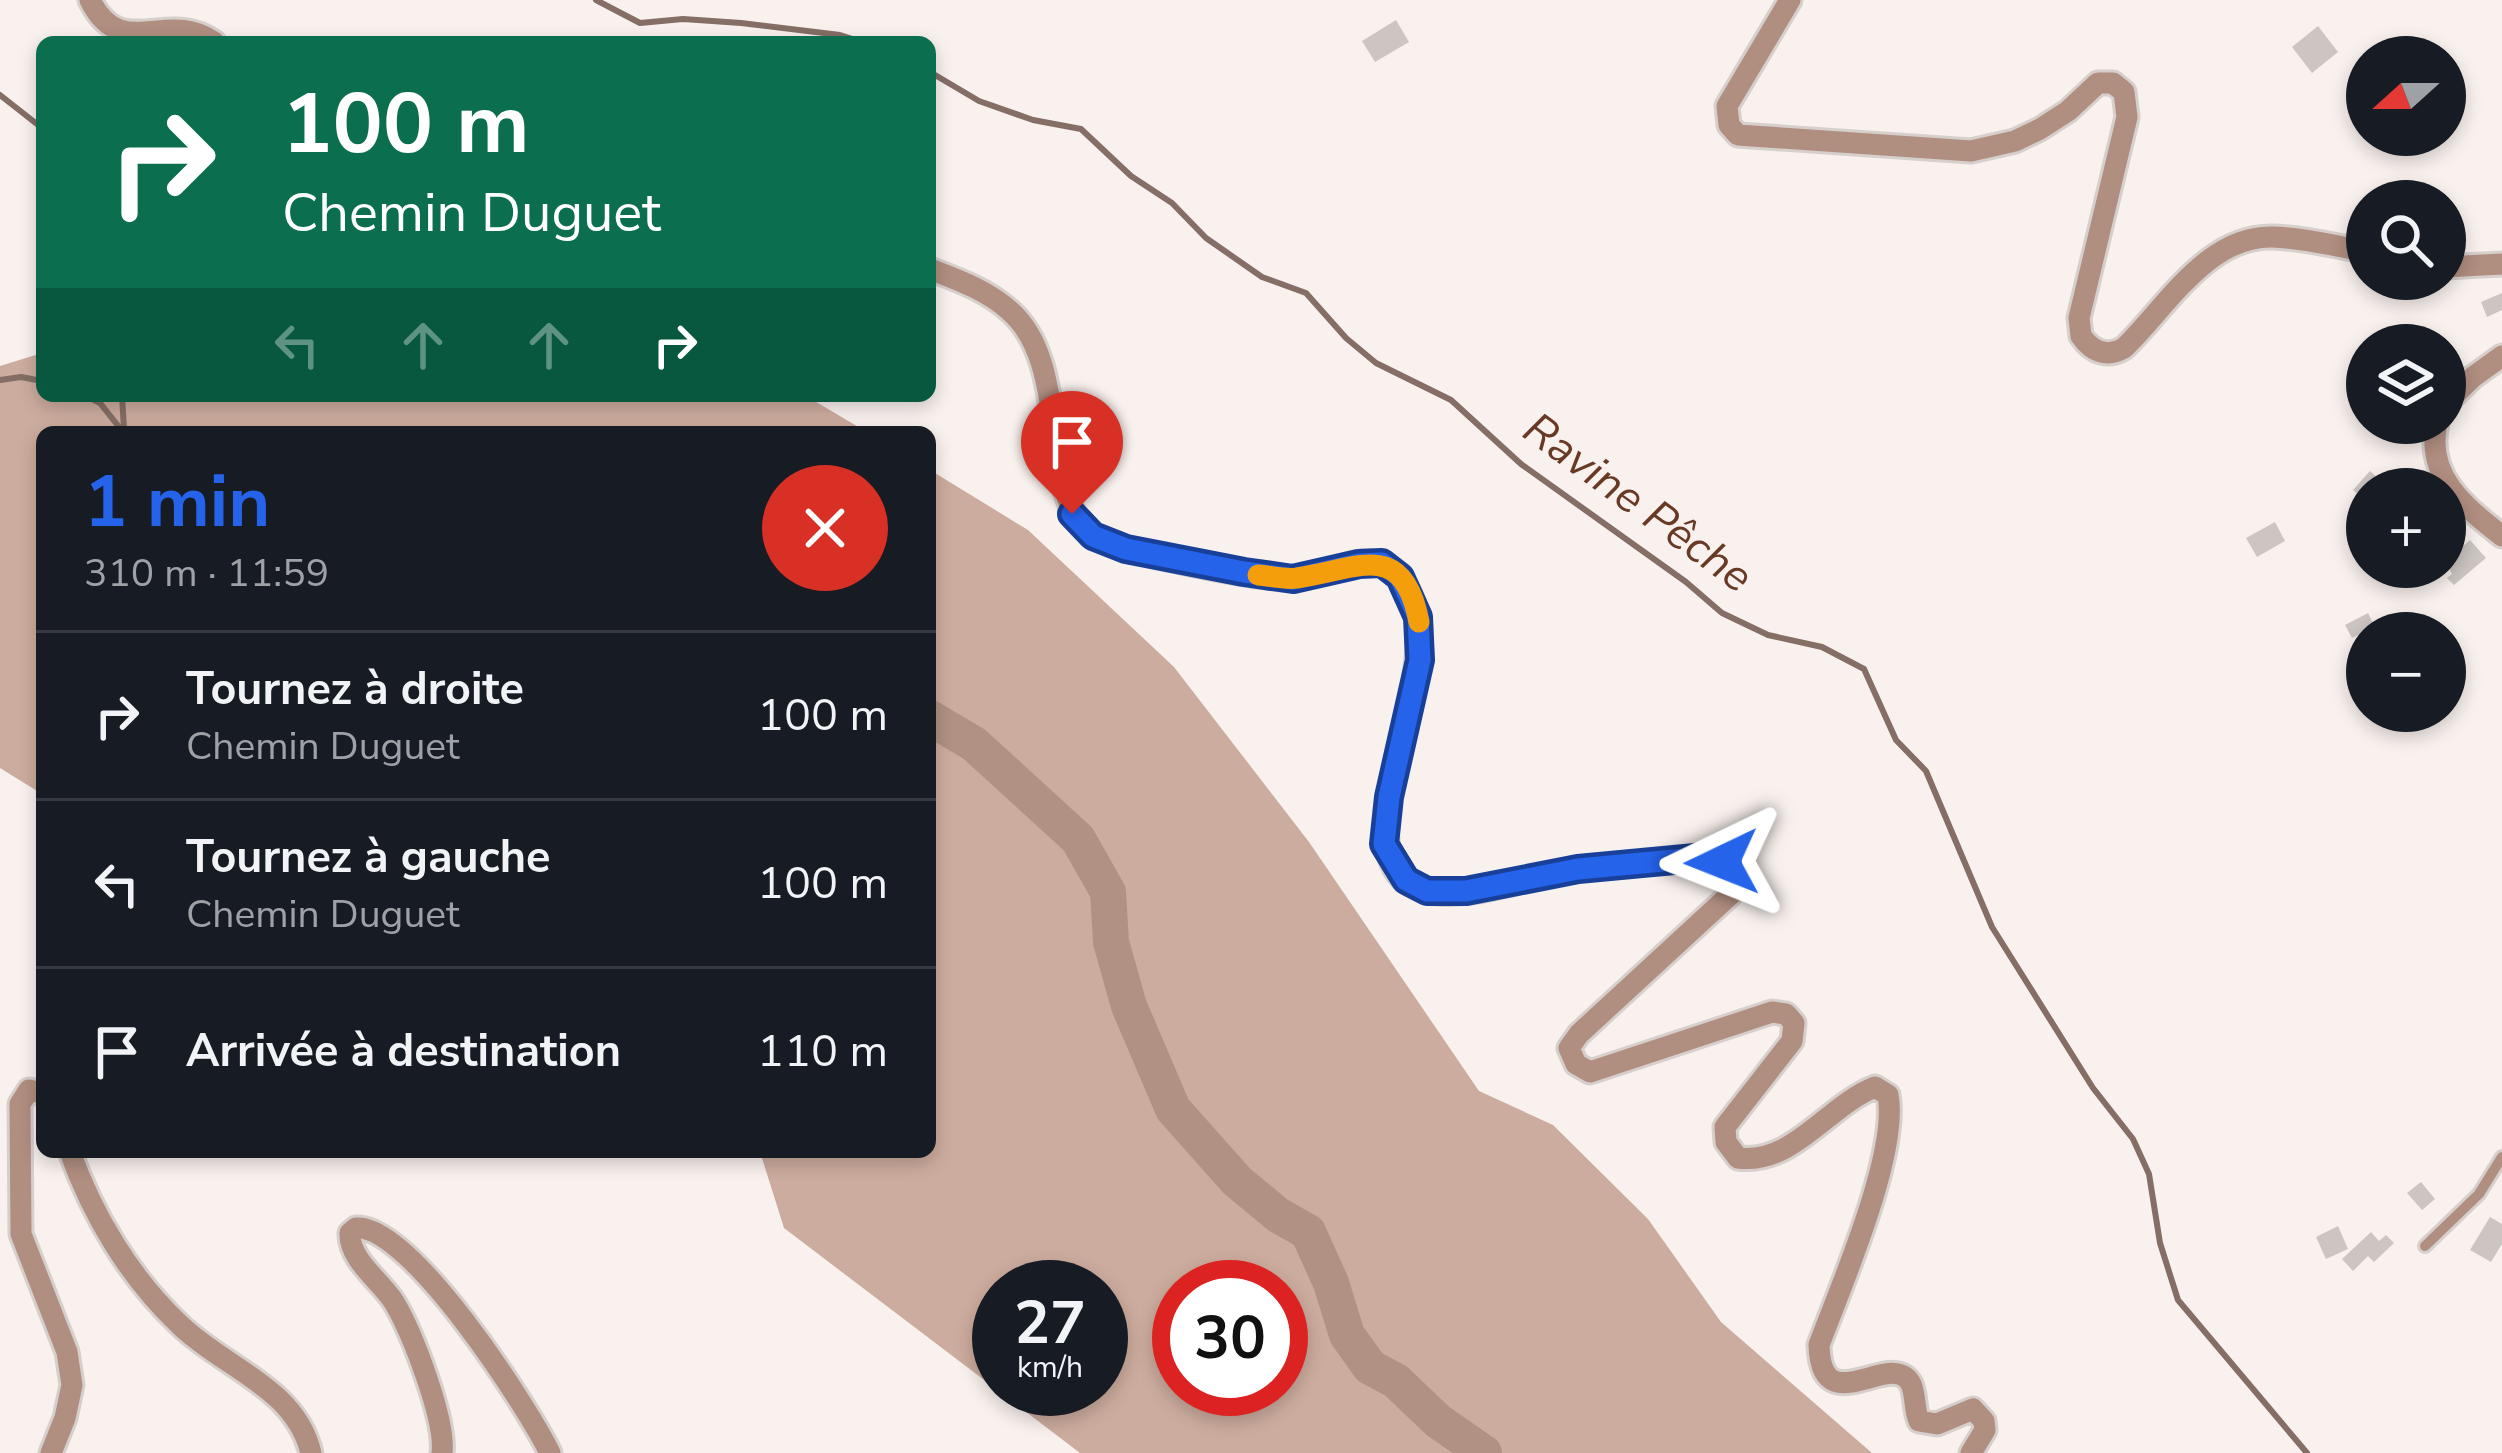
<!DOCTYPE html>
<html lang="fr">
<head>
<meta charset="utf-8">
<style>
	body { margin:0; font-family:"Nunito Sans",sans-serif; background:#20242c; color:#f1f3f6; height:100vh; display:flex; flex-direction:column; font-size:45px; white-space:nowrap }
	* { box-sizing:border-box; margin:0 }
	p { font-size:39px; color:#9ea1a6 }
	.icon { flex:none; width:66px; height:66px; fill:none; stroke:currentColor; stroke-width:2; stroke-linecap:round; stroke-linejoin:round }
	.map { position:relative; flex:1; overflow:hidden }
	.sheet { position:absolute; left:36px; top:426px; width:900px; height:732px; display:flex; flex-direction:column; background:#171b24; border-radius:18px; box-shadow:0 6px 18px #0003 }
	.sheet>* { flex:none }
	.banner { position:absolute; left:36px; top:36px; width:900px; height:366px; border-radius:18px; box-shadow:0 6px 18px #0003; background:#0b6e4f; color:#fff; overflow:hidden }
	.needle { width:78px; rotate:249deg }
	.controls { position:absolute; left:2346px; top:36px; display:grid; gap:24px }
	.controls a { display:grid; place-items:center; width:120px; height:120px; border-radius:50%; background:#171b24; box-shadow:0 6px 18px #0003; font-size:60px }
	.speed { position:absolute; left:972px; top:1260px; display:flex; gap:24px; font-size:60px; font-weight:700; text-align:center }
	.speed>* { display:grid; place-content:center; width:156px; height:156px; border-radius:50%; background:#171b24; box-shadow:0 6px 18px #0003; line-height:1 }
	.speed small { font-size:30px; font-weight:400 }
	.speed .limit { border:18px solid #d22; background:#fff; color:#111 }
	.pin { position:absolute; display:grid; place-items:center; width:102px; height:102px; color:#fff; margin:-123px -51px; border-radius:50% 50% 50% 0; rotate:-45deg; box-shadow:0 0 12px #0007 }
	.pin .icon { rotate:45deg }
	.me { position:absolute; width:132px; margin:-66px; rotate:268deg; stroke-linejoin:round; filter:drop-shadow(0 0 9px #0008) }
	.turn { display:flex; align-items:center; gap:42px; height:252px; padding:0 48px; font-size:54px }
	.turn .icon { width:156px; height:156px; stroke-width:2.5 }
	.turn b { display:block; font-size:84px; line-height:102px }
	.lanes { display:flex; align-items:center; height:114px; padding:0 48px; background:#0003; justify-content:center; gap:60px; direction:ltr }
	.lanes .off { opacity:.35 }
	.round { display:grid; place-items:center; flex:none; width:126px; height:126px; border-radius:63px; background:#20242c }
	.headline { display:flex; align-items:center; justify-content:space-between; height:204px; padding:0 48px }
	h1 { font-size:72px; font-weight:700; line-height:90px; color:#2563eb }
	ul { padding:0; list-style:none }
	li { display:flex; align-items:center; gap:36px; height:168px; padding:0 48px; border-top:3px solid #363941 }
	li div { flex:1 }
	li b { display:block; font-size:45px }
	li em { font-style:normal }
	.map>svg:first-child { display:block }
	.forest { fill:#ccac9e; fill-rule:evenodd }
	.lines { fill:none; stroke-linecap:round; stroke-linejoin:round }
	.stream { stroke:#846e65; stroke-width:6 }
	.river { stroke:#b09184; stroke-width:36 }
	.building { fill:#ccc5c2 }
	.service-casing { stroke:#d6cfcc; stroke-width:16 }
	.minor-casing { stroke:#d6cfcc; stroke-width:27 }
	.service { stroke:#b08e80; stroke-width:10 }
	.minor { stroke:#b08e80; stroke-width:21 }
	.route-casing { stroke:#184099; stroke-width:30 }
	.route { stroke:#2563eb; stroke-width:21 }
	.slow { stroke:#f59e0b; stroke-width:21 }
	.labels { text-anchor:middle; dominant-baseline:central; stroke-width:9; stroke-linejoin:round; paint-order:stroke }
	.water-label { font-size:45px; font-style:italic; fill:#683a26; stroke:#f9f1ee }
</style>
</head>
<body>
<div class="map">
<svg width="2502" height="1453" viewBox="0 0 2502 1453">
	<rect width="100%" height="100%" fill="#f9f1ee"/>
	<path class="forest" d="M42,353V396H806L867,432H42V794L0,768V366Z
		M930,470L1028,530L1174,667L1309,842L1479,1091L1553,1125L1648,1219L1721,1322L1872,1453H1080L784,1228L760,1152H930ZM999,1287H1101V1389H999ZM1179,1287H1281V1389H1179Z"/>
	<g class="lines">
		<path class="stream" d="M596,0L640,23L683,19L741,23L840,35L862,42
			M930,72L979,101L1033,120L1081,129L1131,176L1172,203L1206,238L1262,277L1306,293L1346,338L1376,363L1451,400L1521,464L1686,582L1722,613L1768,635L1822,647L1864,669L1896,740L1926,771L1992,927L2093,1088L2133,1139L2149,1174L2160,1243L2178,1300L2307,1453
			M0,95L42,128
			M0,380L21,377L42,381
			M86,396L100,403L123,432
			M122,396L124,428"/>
		<path class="river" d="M930,718L974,744L1078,839L1108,892L1111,942L1129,1006L1173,1109L1237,1181L1278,1215L1308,1232L1331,1283L1347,1335L1370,1367L1396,1381L1438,1421L1484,1453"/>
	</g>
	<path class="building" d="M1396,20L1409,42L1375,62L1362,41Z
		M2318,26L2338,52L2312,73L2292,47Z
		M2502,293V310L2487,317L2481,302Z
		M2370,471L2379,479L2362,498L2353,490Z
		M2275,522L2285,541L2257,557L2246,538Z
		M2470,540L2486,558L2454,585L2447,578L2452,574L2445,562Z
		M2368,613L2375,627L2352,638L2345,625Z
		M2421,1182L2435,1199L2422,1210L2407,1193Z
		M2490,1217L2502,1224V1244L2491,1262L2470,1250Z
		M2338,1226L2348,1249L2326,1259L2316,1237Z
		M2371,1232L2379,1241L2386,1235L2394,1243L2374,1262L2368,1256L2353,1271L2342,1259Z"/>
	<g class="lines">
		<g class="service-casing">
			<path id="service" d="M2425,1246L2479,1194L2502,1157"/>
		</g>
		<g class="minor-casing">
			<path id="minor" d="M90,0C121,63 167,8 214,42
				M1790,0L1727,106L1729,125L1738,135L1971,151L2015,141L2040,129L2068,111L2098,83H2113L2124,92L2127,117L2079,318L2081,336C2092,352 2107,358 2124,348C2166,308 2207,235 2273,237C2304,238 2336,246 2367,252
				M2445,267L2502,264
				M930,269C958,280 987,290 1010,311C1072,365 1038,495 1092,535C1116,552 1263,581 1295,579C1321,577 1358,554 1383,564C1390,567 1399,576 1403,582C1462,660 1322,866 1427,891C1471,902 1534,874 1579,869C1622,865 1664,863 1706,858L1722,861L1735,883L1731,894L1579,1034L1569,1048L1576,1064L1590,1072L1772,1012L1786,1014L1794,1023L1792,1041L1725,1127L1726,1142L1738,1158C1793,1165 1827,1106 1875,1087L1888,1095C1899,1153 1841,1286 1819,1345C1821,1425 1892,1347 1911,1384C1916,1395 1914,1410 1919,1421L1937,1424L1973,1409L1984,1421L1985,1430L1971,1453
				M2445,404L2473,377L2502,356
				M2437,423C2425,476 2465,507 2502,536
				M42,1093L29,1090L20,1104L21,1234L67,1352L72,1385L65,1418L51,1453
				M70,1152C93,1216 130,1278 180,1325C224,1368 295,1387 311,1453
				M442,1453C446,1420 412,1332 394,1302C380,1280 349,1260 350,1233L356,1228C409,1223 527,1406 550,1453"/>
		</g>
		<use href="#service" class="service"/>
		<use href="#minor" class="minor"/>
	</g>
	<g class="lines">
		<g class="route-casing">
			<path id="route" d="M1072,514L1093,536L1126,549L1244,572L1293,579L1359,564L1382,563L1400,577L1418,617L1420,660L1389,797L1384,844L1406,880L1427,891H1466L1578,869L1706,857L1722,862"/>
		</g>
		<use href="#route" class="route"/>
		<path class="slow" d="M1258,575C1271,576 1285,580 1297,578C1356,570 1403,537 1419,622"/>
	</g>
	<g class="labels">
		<g class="water-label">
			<text transform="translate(1638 503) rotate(36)">Ravine Pêche</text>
		</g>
	</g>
</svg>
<div class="controls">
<a><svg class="needle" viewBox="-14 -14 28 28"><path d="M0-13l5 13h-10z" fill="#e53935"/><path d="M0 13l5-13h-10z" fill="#9ea1a6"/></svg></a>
<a><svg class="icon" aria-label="search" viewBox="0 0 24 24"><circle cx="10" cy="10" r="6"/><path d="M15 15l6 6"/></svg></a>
<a><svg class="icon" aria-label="layers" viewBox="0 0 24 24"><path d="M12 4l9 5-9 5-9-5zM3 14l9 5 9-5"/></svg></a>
<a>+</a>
<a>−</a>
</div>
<div class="speed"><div>27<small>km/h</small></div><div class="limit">30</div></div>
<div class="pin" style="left:1072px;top:514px;background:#d93025"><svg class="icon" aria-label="arrive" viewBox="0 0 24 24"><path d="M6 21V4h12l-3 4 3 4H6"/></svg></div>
<svg class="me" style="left:1722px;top:862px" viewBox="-20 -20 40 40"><path d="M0-17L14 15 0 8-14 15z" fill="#2563eb" stroke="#fff" stroke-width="4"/></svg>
<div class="banner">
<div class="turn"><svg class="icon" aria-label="right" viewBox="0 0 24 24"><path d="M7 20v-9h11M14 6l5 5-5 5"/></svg><div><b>100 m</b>Chemin Duguet</div></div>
<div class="lanes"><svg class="icon off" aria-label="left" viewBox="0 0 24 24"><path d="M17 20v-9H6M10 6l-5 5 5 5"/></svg><svg class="icon off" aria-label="ahead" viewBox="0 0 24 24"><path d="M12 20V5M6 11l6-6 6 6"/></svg><svg class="icon off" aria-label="ahead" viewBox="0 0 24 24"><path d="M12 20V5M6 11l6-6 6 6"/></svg><svg class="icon" aria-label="right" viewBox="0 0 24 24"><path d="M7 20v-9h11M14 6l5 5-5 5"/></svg></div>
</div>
<section class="sheet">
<div class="headline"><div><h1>1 min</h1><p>310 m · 11:59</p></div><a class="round" style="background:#d93025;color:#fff"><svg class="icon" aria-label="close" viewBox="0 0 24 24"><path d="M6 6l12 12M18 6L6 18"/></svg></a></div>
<ul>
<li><svg class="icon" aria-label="right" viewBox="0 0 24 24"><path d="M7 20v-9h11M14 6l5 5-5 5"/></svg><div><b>Tournez à droite</b><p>Chemin Duguet</p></div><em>100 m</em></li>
<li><svg class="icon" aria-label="left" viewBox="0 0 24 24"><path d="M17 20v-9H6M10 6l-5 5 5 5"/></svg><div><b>Tournez à gauche</b><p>Chemin Duguet</p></div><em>100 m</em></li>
<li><svg class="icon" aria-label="arrive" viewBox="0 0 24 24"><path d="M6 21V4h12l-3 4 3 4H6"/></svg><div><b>Arrivée à destination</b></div><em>110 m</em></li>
</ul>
</section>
</div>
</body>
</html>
